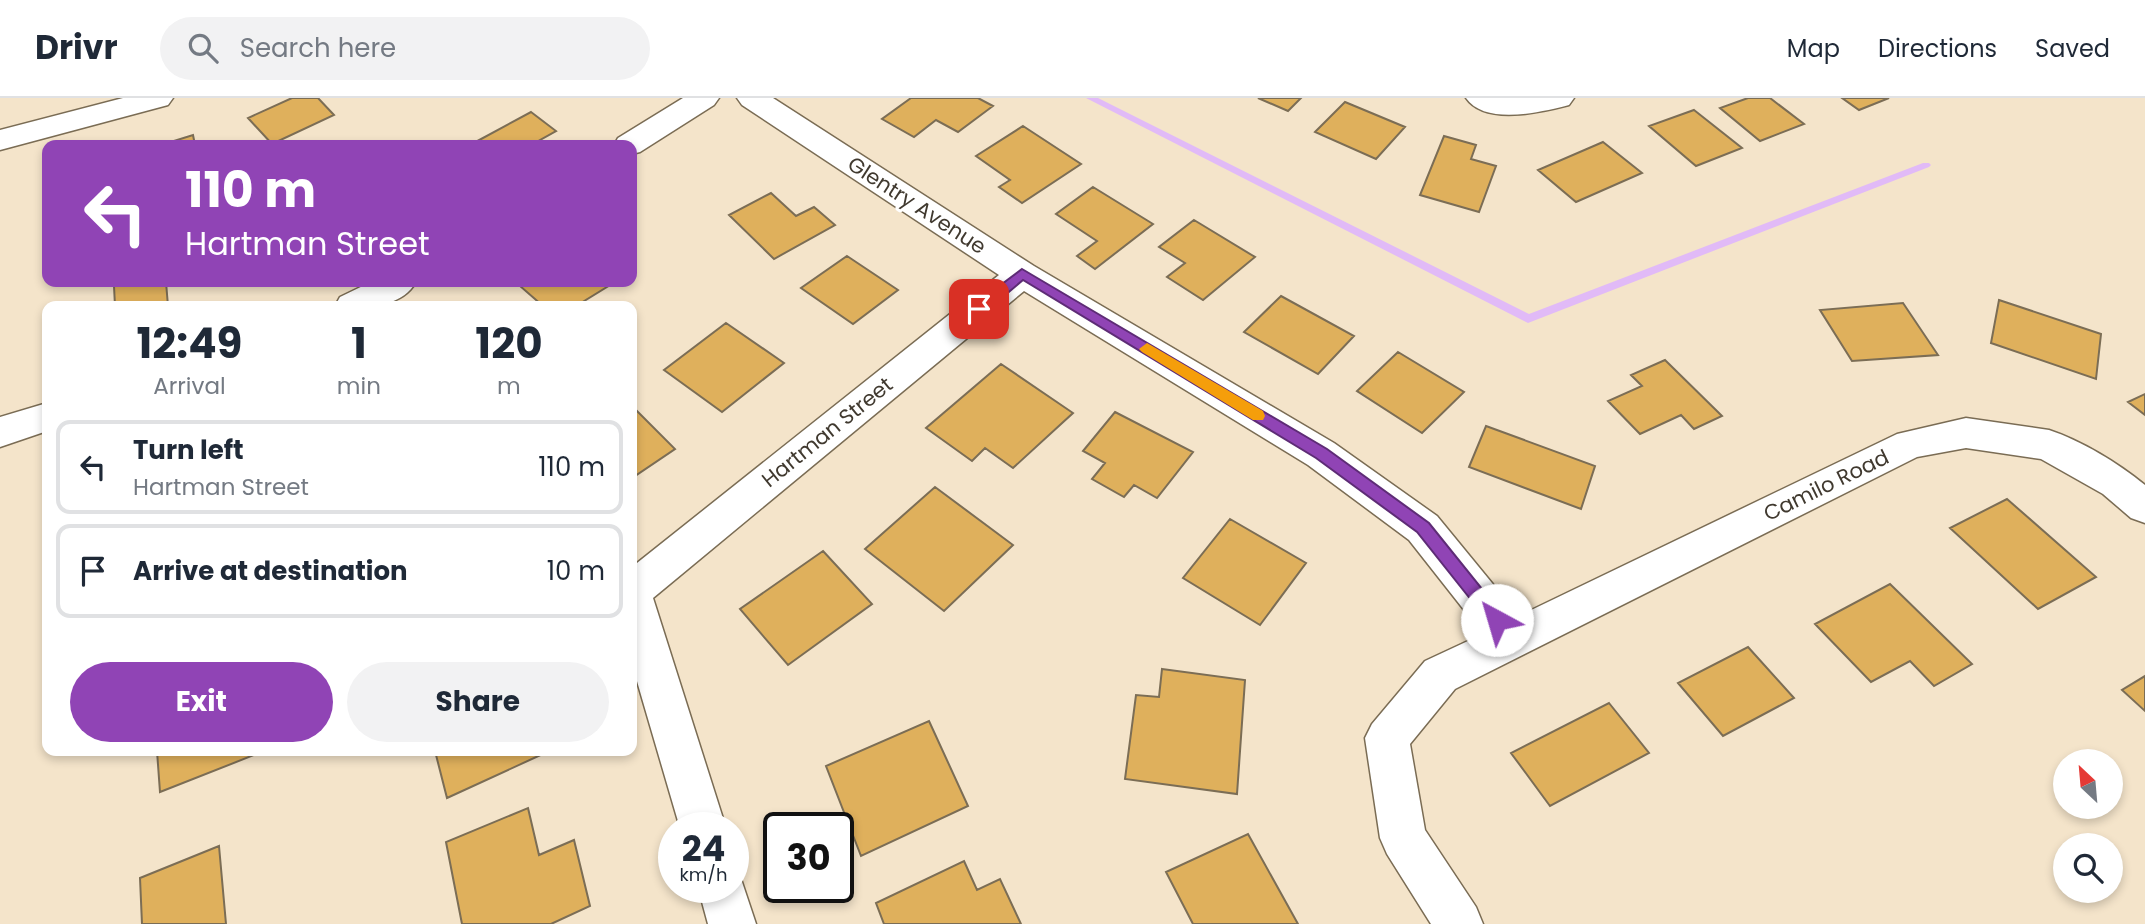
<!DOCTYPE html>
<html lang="en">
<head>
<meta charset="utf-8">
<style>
	body { margin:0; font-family:Poppins,sans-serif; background:#f2f2f3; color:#1f2937; height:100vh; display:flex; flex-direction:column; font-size:26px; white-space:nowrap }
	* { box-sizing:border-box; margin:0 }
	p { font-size:23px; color:#747a83 }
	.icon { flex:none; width:38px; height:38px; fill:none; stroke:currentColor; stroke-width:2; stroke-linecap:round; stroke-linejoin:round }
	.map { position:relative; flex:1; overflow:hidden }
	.sheet { position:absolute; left:42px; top:203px; width:595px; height:455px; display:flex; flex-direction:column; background:#fff; border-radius:14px; box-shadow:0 4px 10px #0003 }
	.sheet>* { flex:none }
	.banner { position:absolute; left:42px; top:42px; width:595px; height:147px; border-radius:14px; box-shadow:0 4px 10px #0003; background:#9044b5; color:#fff; overflow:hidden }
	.needle { width:46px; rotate:334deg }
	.buttons { position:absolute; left:2053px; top:651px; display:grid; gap:14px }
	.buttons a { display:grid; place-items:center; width:70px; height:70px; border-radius:50%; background:#fff; box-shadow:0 4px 10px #0003; font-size:35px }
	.speed { position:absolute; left:658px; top:714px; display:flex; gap:14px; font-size:35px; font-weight:700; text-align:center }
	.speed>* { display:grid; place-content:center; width:91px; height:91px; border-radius:50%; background:#fff; box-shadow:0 4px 10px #0003; line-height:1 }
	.speed small { font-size:18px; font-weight:400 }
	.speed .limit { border:4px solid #111; border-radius:10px; background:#fff; color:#111 }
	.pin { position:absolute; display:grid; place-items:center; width:60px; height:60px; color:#fff; margin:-30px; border-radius:14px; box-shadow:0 4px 10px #0006 }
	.me { position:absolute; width:77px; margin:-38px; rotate:321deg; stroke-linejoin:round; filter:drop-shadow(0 0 5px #0008) }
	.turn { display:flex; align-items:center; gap:24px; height:147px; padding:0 28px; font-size:32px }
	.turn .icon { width:91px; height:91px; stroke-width:2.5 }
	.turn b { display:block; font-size:49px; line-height:60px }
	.eta { display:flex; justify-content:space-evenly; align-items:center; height:119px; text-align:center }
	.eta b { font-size:42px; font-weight:700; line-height:49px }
	.cta { display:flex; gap:14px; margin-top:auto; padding:14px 28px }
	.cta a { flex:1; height:80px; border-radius:42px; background:#9044b5; color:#fff; font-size:28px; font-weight:700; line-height:80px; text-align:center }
	.cta a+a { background:#f2f2f3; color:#1f2937 }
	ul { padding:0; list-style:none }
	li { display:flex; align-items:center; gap:21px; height:94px; margin:0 14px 10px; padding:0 14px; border:4px solid #e0e1e3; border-radius:14px }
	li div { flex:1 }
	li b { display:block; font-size:26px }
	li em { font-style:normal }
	header { display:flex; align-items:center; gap:42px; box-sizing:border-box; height:98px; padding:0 35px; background:#fff; border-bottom:2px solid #e0e1e3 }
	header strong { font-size:33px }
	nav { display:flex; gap:38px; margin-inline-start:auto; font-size:24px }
	.search { width:490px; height:63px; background:#f2f2f3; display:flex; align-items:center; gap:18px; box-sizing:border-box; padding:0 24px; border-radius:38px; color:#747a83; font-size:26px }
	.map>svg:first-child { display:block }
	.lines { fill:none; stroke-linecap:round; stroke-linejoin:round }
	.stream { fill:#e1baf7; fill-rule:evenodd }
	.building { fill:#dfb05c; stroke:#7b6d55; stroke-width:2 }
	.minor-casing { stroke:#7a6c54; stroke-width:3 }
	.minor { fill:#fff; fill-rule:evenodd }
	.route { fill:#9044b5; stroke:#5e2c76; stroke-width:2 }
	.slow { fill:#f59e0b }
	.labels { text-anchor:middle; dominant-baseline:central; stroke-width:6; stroke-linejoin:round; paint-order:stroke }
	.street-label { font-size:21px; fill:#40392f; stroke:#fff }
</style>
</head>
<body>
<header>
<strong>Drivr</strong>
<div class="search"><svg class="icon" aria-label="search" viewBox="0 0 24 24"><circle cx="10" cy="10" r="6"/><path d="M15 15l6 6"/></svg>Search here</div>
<nav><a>Map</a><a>Directions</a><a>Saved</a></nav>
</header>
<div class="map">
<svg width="2145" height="826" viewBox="0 0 2145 826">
	<rect width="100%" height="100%" fill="#f4e4ca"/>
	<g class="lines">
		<path class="stream" d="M1086,0H1098L1529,216L1923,65H1929L1931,67L1929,69L1528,225Z"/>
	</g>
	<path class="building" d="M292,0H318L334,17L272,46L248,20Z
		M911,0H978L993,8L958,34L936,22L914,39L882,21Z
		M1258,0H1301L1288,13Z
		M1748,0H1770L1804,26L1760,43L1720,10Z
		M1842,0H1889L1859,12Z
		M1345,4L1405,29L1376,61L1315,34Z
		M1694,12L1742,50L1696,68L1649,28Z
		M531,14L556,33L531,47H470Z
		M1023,28L1081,66L1022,105L999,89L1010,82L976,58Z
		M193,37L195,47H161Z
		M1444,38L1476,47L1471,61L1496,68L1479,114L1420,97Z
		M1603,44L1642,75L1576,104L1538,72Z
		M1093,89L1153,126L1095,171L1077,158L1097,143L1056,116Z
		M771,95L796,118L814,109L835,127L774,161L729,117Z
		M1194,122L1255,159L1203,202L1167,179L1185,165L1159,149Z
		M847,158L898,192L853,226L801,190Z
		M127,184H166L168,208H115L114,188Z
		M527,184H615L576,208H543L520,188Z
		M1281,198L1354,238L1318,276L1244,234Z
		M1999,202L2101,236L2096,281L1991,245Z
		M1903,205L1938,257L1852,263L1820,212Z
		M726,225L784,265L722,314L664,272Z
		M1398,254L1464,294L1422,335L1357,293Z
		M1665,262L1722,318L1694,331L1681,317L1640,336L1608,303L1642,288L1631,277Z
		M1001,266L1073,315L1013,370L985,350L972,363L926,330Z
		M2145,296V317L2128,304Z
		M632,308L675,351L632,380Z
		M1115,314L1193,354L1157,400L1134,387L1124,399L1092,381L1105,365L1083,353Z
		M1486,328L1595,368L1581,411L1469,369Z
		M935,389L1013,447L944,513L865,451Z
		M2007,401L2096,479L2038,511L1950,430Z
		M1230,421L1306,465L1260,527L1183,480Z
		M823,453L872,506L788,567L740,511Z
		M1890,486L1972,566L1934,588L1910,563L1871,584L1815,526Z
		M1748,549L1794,600L1723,638L1678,585Z
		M1162,571L1245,582L1237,696L1125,681L1136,597L1159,599Z
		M2145,578V613L2122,592Z
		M1609,605L1649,655L1550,708L1511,655Z
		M929,623L968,708L861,758L826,668Z
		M157,653H253L254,657L160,694Z
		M435,653H544L545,655L447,700Z
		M528,710L539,757L574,742L590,808L551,826H462L446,744Z
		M1248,736L1298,826H1193L1166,774Z
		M219,748L226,826H142L140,780Z
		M964,763L977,792L1000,781L1021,826H884L876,805Z"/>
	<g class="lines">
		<g class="minor-casing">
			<path id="minor" d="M123,0H173L168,7L0,52V32Z
				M683,0H719L714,7L640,54L632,56V47H614L618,40Z
				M737,0H773L1034,168L1334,345L1437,418L1519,518L1897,336L1966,320L2049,332C2082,343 2118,365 2145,387V425L2131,420L2103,396L2041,361L1966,350L1917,359L1455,591L1410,646L1425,732L1476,809L1483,826H1431L1387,756L1380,740L1365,640L1372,626L1425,563L1483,536L1409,442L1308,367L1024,193L653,500L726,730H680L632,566V469L999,177L742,7Z
				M1466,0H1574L1569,7C1542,14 1485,28 1466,0Z
				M371,184H416C400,212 363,208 335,208L340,199Z
				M47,305V333L0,349V319Z
				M733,771L738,772L756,826H708L698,789H733Z"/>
		</g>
		<use href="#minor" class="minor"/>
	</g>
	<path class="route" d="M1022,171L1327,351L1429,425L1503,517L1506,522L1503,527L1497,529L1491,527L1417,434L1316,360L1023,182L984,215H974V207Z"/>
	<path class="slow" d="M1147,245L1263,313L1265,318L1263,322H1253L1142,254L1139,251Z"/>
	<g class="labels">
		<g class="street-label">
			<text transform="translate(917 107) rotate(33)">Glentry Avenue</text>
			<text transform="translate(827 334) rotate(-39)">Hartman Street</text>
			<text transform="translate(1826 387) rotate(-26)">Camilo Road</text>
		</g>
	</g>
</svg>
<div class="buttons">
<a><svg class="needle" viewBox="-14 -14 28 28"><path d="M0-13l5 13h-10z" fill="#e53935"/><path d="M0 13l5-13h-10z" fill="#747a83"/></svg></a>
<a><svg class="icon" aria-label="search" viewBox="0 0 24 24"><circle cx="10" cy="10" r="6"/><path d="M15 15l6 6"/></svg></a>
</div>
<div class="speed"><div>24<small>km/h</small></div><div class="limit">30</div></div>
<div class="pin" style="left:979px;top:211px;background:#d93025"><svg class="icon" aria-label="arrive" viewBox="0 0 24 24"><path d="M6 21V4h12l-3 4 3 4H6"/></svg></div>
<svg class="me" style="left:1497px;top:522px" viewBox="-20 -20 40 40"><circle r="19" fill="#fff"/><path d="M0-13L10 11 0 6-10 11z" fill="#9044b5"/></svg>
<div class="banner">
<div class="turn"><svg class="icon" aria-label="left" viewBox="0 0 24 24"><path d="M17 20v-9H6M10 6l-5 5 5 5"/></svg><div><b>110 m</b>Hartman Street</div></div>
</div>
<section class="sheet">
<div class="eta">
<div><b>12:49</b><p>Arrival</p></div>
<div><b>1</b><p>min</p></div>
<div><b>120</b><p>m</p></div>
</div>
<ul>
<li><svg class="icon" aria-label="left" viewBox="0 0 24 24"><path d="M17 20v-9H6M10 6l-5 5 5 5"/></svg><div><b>Turn left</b><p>Hartman Street</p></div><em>110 m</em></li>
<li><svg class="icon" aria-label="arrive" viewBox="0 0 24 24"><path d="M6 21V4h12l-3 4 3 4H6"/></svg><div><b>Arrive at destination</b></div><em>10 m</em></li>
</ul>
<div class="cta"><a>Exit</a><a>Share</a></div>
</section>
</div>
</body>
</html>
